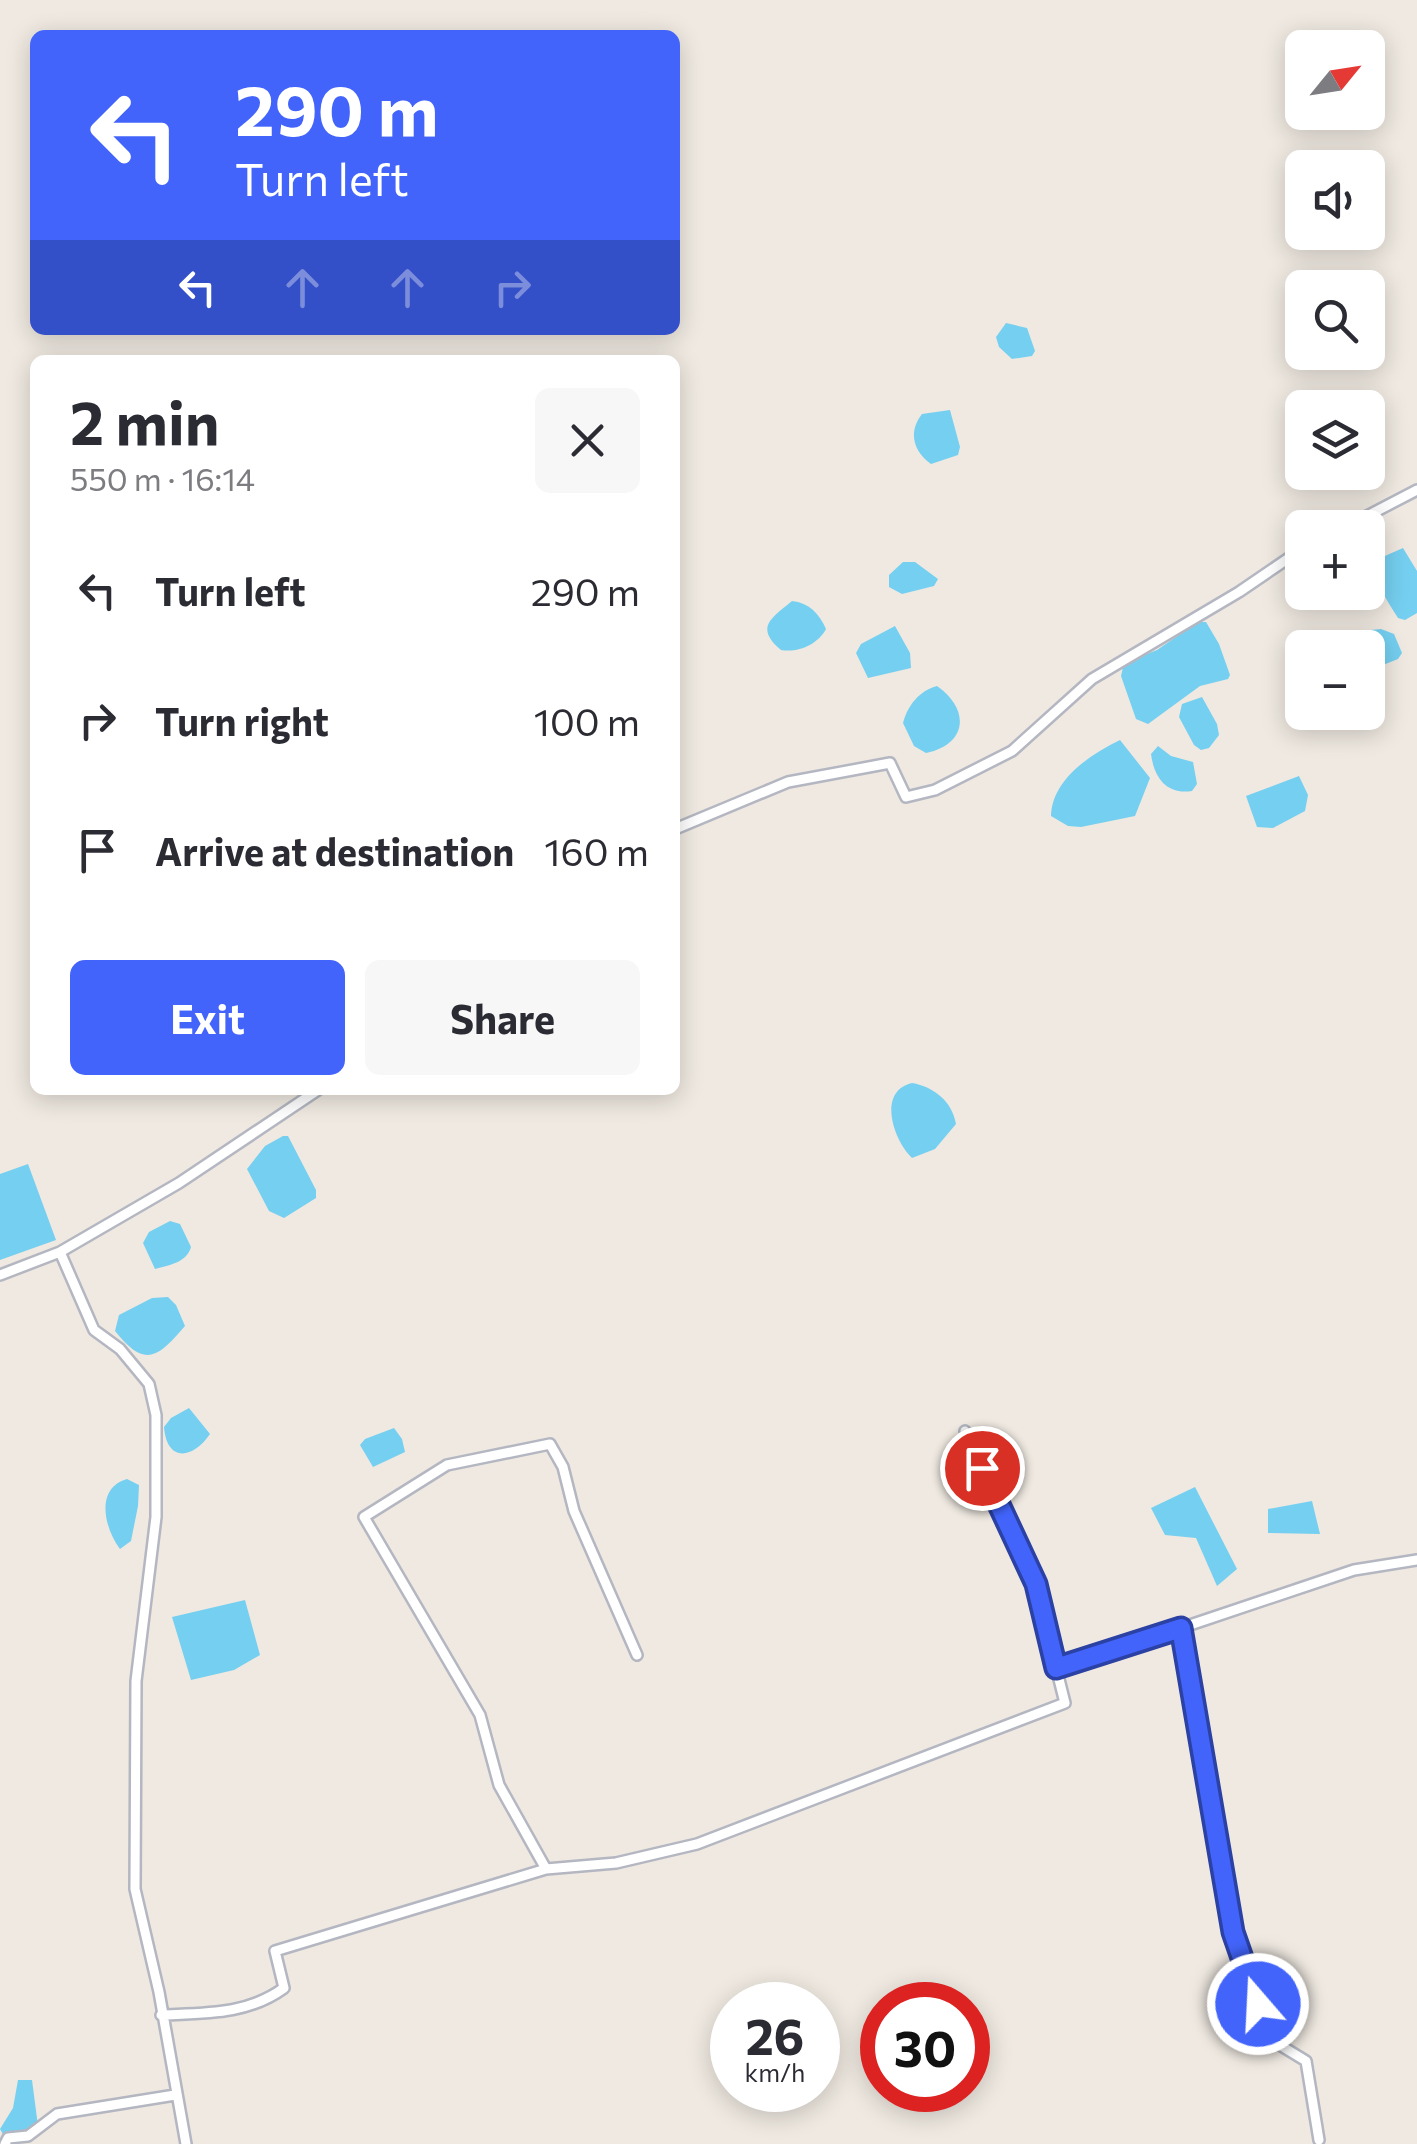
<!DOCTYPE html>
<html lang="en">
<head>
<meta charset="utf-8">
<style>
	body { margin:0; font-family:Commissioner,sans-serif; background:#f7f7f7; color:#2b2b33; height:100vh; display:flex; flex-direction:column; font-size:38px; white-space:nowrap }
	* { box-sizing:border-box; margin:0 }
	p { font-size:32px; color:#7c7c81 }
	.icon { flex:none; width:55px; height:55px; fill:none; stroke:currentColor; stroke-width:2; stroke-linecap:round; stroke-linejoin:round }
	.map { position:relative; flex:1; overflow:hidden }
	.panel { position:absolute; left:30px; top:355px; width:650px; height:740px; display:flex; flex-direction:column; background:#fff; border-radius:15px; box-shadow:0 5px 25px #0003 }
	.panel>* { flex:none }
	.hud { position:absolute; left:30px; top:30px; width:650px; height:305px; border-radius:15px; box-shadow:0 5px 25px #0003; background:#4264fb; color:#fff; overflow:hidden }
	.needle { width:65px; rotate:60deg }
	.controls { position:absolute; left:1285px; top:30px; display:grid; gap:20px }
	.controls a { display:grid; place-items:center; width:100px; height:100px; border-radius:15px; background:#fff; box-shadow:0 5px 25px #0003; font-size:50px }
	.speed { position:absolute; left:710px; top:1982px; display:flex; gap:20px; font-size:50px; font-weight:700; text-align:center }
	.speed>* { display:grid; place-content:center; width:130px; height:130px; border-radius:50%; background:#fff; box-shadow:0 5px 25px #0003; line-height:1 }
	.speed small { font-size:25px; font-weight:400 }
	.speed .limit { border:15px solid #d22; background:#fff; color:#111 }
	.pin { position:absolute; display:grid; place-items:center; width:85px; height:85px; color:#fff; margin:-42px; border:5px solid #fff; border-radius:50%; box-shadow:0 2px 10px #0007 }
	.me { position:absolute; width:110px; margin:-55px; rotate:341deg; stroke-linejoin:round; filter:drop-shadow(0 0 8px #0008) }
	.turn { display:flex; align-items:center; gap:35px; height:210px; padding:0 40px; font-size:45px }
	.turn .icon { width:130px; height:130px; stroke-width:2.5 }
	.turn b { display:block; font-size:70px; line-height:85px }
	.lanes { display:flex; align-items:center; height:95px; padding:0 40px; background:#0003; justify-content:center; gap:50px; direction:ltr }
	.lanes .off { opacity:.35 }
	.round { display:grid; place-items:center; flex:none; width:105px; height:105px; border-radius:15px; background:#f7f7f7 }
	.head { display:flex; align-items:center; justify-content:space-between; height:170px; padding:0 40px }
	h1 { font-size:60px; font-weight:700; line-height:75px }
	.action { display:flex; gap:20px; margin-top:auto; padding:20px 40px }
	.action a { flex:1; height:115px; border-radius:15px; background:#4264fb; color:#fff; font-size:40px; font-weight:700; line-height:115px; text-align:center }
	.action a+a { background:#f7f7f7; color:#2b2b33 }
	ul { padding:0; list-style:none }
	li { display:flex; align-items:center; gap:30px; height:130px; padding:0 40px }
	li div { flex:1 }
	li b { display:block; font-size:38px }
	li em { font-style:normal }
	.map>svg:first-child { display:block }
	.water { fill:#75cff0 }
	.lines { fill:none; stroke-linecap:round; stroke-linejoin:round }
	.street-casing { stroke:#b4b7c1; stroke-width:14 }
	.street { stroke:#fff; stroke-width:9 }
	.route-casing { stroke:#2b41a3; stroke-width:25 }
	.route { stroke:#4264fb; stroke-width:18 }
</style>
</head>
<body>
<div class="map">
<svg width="1417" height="2144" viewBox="0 0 1417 2144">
	<rect width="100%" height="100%" fill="#efe9e1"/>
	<path class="water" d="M1006,323L1027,328L1035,351L1032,356L1012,359L999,347L996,337Z
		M950,410L960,447L958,455L931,464C913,451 908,432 922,414Z
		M1403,548L1417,571V613L1405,620L1398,618C1387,600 1377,587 1373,565L1378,559Z
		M903,562H915L938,579L934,586L902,594L889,587V575Z
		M792,601C809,603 819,613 826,629C818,644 799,653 781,650C754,627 772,618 792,601Z
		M1198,622H1206L1219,644L1230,675L1228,679L1200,686L1148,724L1136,719L1121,676L1124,663L1157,650Z
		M895,626L910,653L911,668L868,678L856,653L861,644Z
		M1381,629L1394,634L1402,653L1398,659L1378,667L1368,661L1364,644L1371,630Z
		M937,686C970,709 968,744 926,753L914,746L903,723C908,705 919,691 937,686Z
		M1202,697L1217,724L1219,735L1209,748L1201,750L1194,745L1179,717L1182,704Z
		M1120,740L1150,778L1135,816L1081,827L1068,826L1051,816C1052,780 1089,755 1120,740Z
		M1158,746L1171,756L1193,762L1197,784L1192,791C1166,795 1154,777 1151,754Z
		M1299,776L1308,795L1305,811L1273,828L1257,827L1246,796Z
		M912,1083C934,1087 952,1101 956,1124L935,1149L912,1158C893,1140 877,1091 912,1083Z
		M283,1136H288L316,1190V1198L284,1218L269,1211L247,1169L265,1146Z
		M28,1164L56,1240L0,1260V1174Z
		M170,1221L180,1224L191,1247C187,1262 170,1265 155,1269L143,1243L149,1232Z
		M168,1297L176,1305L185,1326C156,1360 144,1367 115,1331L119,1315L152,1298Z
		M189,1408L210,1434C193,1459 167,1463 164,1427L171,1418Z
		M394,1428L402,1439L405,1452L373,1467L360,1445L365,1439Z
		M127,1479L139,1485L138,1506L131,1541L120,1549C104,1528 95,1488 127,1479Z
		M1195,1487L1237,1569L1217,1586L1196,1538L1165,1535L1151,1508Z
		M1312,1501L1320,1534L1268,1533V1509Z
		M245,1600L260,1655L234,1670L191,1680L172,1617Z
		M18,2080H32L38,2126L4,2136L0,2129L13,2108Z"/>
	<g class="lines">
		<g class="street-casing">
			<path id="street" d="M1344,528L1417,490
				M675,829L788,782L890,763L906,797L935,790L1012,751L1092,679L1239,592L1302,549
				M60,1252L94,1330L120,1349L149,1384L156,1415V1517L136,1681L135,1889L159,1992L186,2144
				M0,1275L60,1252L179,1183L318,1090
				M1181,1628L1354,1570L1417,1560
				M1056,1668L1181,1628L1233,1932L1270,2039L1306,2061L1319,2140
				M546,1869L499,1785L480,1715L364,1517L447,1465L550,1444L563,1467L574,1511L637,1655
				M161,2015C205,2013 247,2015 284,1988L275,1951L546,1869L616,1863L697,1844L1065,1703L1035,1584L965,1431
				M5,2144L8,2138L28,2136L57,2114L175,2095"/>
		</g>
		<use href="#street" class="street"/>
	</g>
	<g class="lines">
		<g class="route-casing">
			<path id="route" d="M982,1468L1036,1584L1056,1668L1181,1628L1233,1932L1258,2004"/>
		</g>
		<use href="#route" class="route"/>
	</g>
</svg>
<div class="controls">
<a><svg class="needle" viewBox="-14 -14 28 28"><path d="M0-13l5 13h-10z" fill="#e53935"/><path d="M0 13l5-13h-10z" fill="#7c7c81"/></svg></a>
<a><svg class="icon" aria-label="sound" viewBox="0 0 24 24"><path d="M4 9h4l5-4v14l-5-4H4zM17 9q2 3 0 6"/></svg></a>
<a><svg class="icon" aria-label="search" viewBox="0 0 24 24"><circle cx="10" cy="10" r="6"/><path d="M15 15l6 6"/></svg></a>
<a><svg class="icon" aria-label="layers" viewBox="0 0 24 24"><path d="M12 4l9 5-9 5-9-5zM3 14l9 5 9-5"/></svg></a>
<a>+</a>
<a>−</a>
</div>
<div class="speed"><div>26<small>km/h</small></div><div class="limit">30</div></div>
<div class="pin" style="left:982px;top:1468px;background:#d93025"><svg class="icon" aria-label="arrive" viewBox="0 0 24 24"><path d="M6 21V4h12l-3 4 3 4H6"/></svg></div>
<svg class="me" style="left:1258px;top:2004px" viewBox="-20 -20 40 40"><circle r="17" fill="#4264fb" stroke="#fff" stroke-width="3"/><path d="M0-11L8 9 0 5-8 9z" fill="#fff"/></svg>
<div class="hud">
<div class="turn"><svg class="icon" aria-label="left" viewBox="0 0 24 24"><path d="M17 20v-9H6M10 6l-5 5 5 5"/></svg><div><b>290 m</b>Turn left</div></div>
<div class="lanes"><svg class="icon" aria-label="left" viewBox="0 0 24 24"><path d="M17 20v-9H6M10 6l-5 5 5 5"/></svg><svg class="icon off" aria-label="ahead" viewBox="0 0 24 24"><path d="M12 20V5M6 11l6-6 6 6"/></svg><svg class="icon off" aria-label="ahead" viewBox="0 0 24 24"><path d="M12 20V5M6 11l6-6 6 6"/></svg><svg class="icon off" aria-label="right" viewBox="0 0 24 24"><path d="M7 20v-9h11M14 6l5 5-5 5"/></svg></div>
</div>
<section class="panel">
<div class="head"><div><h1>2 min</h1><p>550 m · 16:14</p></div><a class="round"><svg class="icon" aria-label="close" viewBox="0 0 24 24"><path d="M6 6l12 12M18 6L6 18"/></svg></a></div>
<ul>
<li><svg class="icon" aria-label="left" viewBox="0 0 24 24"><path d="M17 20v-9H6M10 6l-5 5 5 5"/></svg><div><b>Turn left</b></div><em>290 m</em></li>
<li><svg class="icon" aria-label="right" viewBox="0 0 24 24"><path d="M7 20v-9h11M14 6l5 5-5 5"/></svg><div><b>Turn right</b></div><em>100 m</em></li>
<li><svg class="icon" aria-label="arrive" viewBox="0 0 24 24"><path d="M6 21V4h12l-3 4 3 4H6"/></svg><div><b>Arrive at destination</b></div><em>160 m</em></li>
</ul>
<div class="action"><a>Exit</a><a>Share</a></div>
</section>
</div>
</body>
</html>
